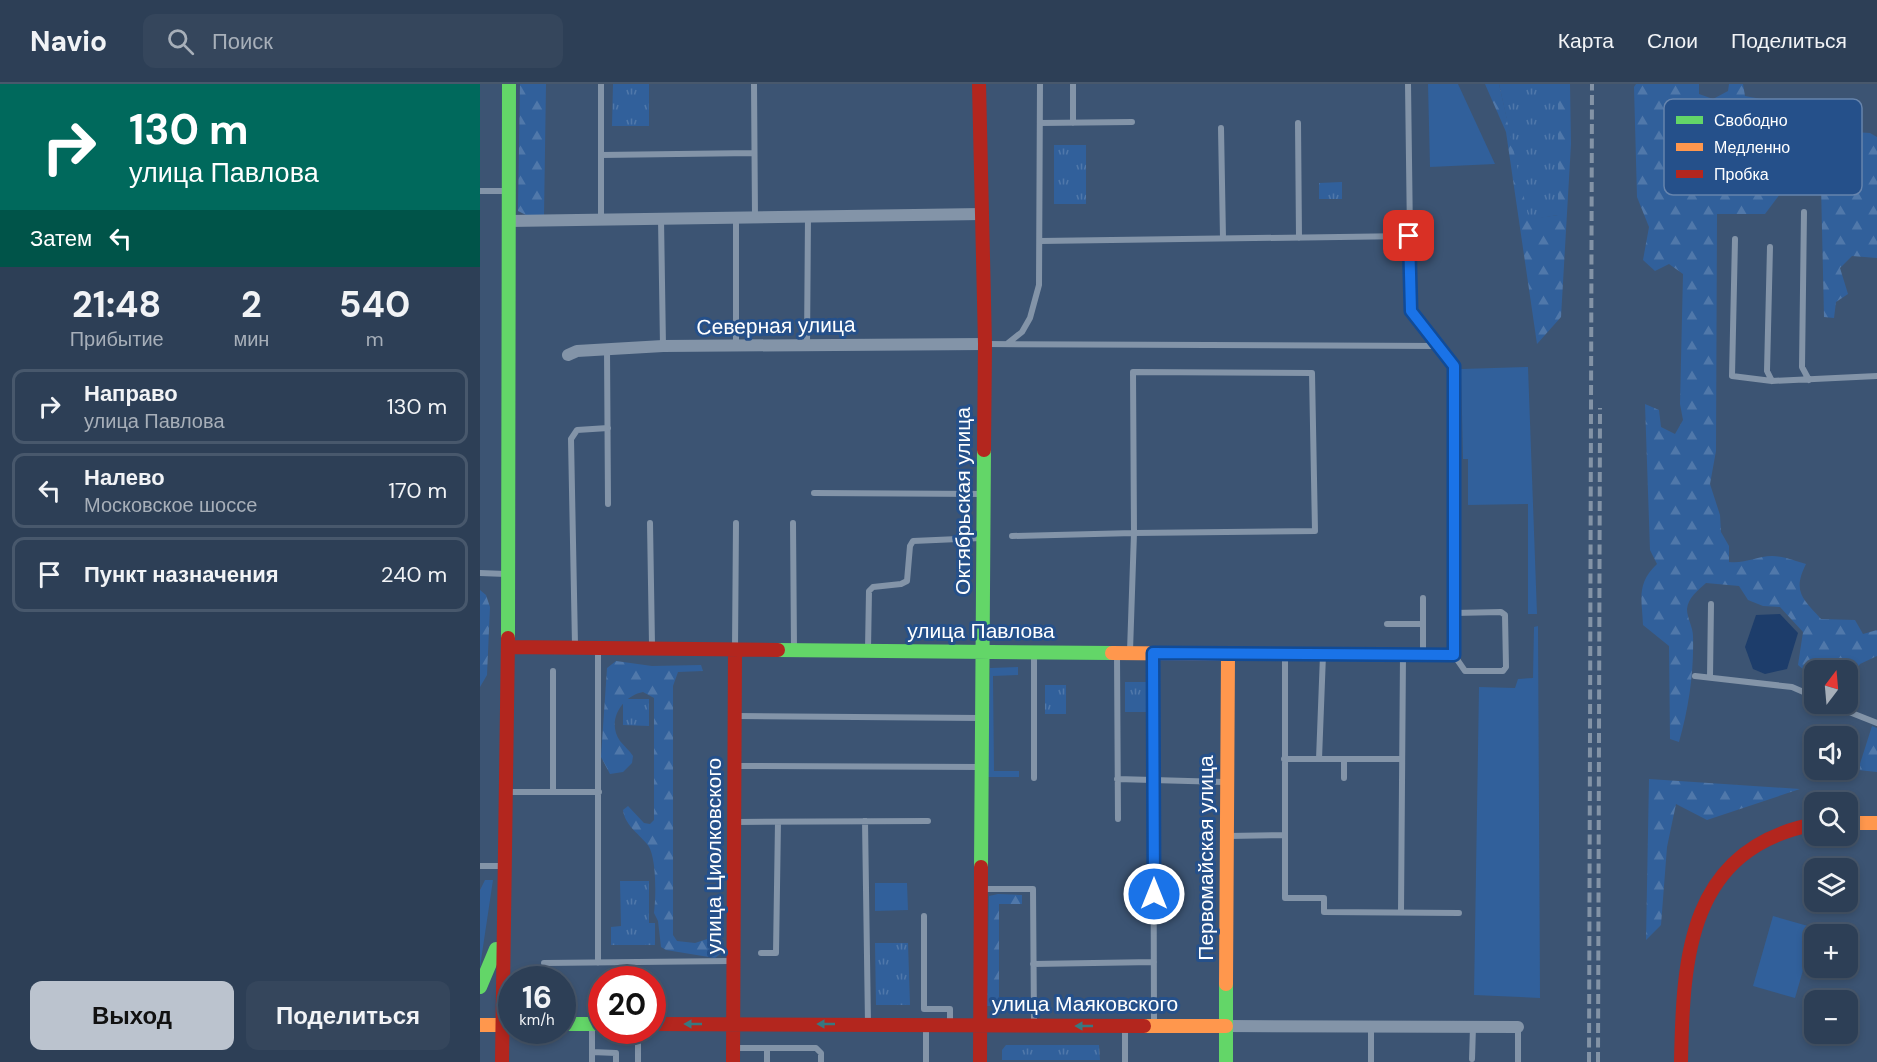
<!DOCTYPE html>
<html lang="ru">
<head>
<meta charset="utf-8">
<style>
	body { margin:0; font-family:"DM Sans",sans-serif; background:#35465c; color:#f1f3f6; height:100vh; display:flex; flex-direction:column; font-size:22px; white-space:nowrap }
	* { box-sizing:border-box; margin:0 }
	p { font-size:20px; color:#a7afb9 }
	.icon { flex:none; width:33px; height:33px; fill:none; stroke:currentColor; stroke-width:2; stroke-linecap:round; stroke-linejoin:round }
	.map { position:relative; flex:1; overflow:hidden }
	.sheet { display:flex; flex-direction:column; background:#2d3f56; width:480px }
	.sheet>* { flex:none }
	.hud { background:#00695c; color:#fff; overflow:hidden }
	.needle { width:39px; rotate:16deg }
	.tools { position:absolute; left:1324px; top:576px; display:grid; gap:12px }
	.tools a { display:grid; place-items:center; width:54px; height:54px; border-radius:12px; background:#2d3f56; box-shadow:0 3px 9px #0003,0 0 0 2px #48586c; font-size:30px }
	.speed { position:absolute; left:18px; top:882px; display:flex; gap:12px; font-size:30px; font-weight:700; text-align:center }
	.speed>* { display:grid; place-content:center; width:78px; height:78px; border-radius:50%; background:#2d3f56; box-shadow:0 3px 9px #0003,0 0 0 2px #48586c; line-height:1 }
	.speed small { font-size:15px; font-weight:400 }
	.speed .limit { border:9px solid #d22; background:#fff; color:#111 }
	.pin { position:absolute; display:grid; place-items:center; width:51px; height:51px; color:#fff; margin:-26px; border-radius:12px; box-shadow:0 3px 9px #0006 }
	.me { position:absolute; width:66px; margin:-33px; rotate:0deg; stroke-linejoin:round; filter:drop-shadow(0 0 4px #0008) }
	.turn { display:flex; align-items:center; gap:21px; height:126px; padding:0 30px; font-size:27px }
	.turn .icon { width:78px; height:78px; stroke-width:2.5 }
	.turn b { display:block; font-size:42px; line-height:51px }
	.then { display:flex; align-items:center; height:57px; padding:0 30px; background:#0003; gap:12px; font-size:22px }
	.eta { display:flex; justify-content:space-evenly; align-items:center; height:102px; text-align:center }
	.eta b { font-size:36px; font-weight:700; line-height:42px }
	.cta { display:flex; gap:12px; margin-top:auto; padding:12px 30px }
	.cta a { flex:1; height:69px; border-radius:12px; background:#bbc3ce; color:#111; font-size:24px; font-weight:700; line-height:69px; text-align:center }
	.cta a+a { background:#35465c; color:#f1f3f6 }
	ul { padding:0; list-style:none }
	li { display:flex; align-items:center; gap:18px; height:75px; margin:0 12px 9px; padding:0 18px; border:3px solid #48586c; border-radius:12px }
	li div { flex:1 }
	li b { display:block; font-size:22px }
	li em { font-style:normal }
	header { display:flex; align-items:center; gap:36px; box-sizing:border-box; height:84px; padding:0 30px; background:#2d3f56; border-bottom:2px solid #48586c }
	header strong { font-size:28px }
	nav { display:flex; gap:33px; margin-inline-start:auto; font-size:21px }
	.search { width:420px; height:54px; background:#35465c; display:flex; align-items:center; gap:15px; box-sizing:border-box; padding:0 21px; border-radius:12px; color:#a7afb9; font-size:22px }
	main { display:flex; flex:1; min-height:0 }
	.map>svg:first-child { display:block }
	.green { fill:#31609b }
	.forest { fill:url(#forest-firs) }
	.park { fill:url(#park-tufts) }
	.water { fill:#1d3d6b }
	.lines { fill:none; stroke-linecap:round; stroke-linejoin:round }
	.lane { stroke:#8394a8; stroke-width:6 }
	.street { stroke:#8394a8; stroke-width:12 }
	.fast { stroke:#63d668; stroke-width:14 }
	.slow { stroke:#ff974d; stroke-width:14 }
	.jam { stroke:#b3261e; stroke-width:14 }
	.rail { stroke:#8393a6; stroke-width:4; stroke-dasharray:10 4.5; stroke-linecap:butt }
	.oneway { fill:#387880 }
	.route-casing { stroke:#114b97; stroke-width:15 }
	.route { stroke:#1a73e8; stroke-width:10 }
	.labels { text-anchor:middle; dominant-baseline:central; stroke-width:6; stroke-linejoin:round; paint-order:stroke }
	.street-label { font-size:21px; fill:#fff; stroke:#25508a }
	.key { fill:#25508a; stroke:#6684ad; stroke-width:1.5 }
	.key-label { font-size:16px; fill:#fff }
</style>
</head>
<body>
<header>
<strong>Navio</strong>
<div class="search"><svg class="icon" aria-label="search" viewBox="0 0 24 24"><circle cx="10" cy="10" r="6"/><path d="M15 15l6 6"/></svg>Поиск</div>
<nav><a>Карта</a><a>Слои</a><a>Поделиться</a></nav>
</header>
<main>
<section class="sheet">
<div class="hud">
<div class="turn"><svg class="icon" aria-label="right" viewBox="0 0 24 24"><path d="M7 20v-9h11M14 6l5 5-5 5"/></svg><div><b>130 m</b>улица Павлова</div></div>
<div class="then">Затем<svg class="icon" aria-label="left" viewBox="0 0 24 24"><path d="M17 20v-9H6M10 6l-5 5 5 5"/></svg></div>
</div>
<div class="eta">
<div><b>21:48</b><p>Прибытие</p></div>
<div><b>2</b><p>мин</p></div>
<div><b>540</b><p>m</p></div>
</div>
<ul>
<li><svg class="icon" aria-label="right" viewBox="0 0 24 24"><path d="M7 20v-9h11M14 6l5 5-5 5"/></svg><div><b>Направо</b><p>улица Павлова</p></div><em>130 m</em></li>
<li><svg class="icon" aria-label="left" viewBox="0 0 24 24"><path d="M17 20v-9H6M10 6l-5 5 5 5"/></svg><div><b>Налево</b><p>Московское шоссе</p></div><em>170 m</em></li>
<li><svg class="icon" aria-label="arrive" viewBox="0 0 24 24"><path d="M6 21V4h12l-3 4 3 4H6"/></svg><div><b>Пункт назначения</b></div><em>240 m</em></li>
</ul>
<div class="cta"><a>Выход</a><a>Поделиться</a></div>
</section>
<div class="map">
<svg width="1397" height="978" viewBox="0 0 1397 978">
	<defs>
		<pattern id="forest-firs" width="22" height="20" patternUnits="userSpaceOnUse" patternTransform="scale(1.5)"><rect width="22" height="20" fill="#31609b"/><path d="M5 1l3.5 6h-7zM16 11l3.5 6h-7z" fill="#5078aa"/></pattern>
		<pattern id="park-tufts" width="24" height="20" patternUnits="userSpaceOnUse" patternTransform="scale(1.5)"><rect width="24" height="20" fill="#31609b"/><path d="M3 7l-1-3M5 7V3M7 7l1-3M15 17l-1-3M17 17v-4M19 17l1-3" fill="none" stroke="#5078aa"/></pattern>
	</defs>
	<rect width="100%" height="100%" fill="#3c5473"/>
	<path class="green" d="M948,0H978L1015,80L950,83Z
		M1048,283L1057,530H1048V420L988,421V375H983L981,285Z
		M1058,542L1060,914L994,911L999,603L1035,604L1038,595L1053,594L1054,543Z
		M538,583V591L513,592L514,687H539V693H508L510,584Z
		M5,796H13L0,883V806Z
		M427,799L428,826L395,827V799Z
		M1293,832L1335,844L1315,914L1273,902Z"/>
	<path class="forest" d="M40,0H66L64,131H46L38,127Z
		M1005,0H1019L1050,135L1078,131V0H1090L1091,60L1081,233L1057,260L1026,48Z
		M1156,0H1219V10L1233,15L1248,7L1249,0H1263L1265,12L1297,18C1314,39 1330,43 1352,26L1374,48L1390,49L1397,53V174L1372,172L1360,184L1368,210L1356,218L1354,234L1344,233L1341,101L1306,102L1285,130H1237L1236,367L1230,400L1240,431L1241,448L1249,462V478C1265,480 1277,472 1292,472C1303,472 1316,477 1326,480C1312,508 1323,515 1341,535L1375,536L1383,550L1397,546V572L1380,580L1368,597V586H1335V595L1318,581L1323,548L1300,523L1283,522L1268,516L1259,502L1226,499C1218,506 1208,514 1207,525C1207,534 1213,543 1213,552C1214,588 1209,623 1199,658L1190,655L1189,562L1163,541C1162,515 1156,500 1177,480L1170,466L1165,320L1179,326L1181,343L1195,350L1203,336L1200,320L1203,190L1189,180L1175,187L1163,176L1169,143L1157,113L1154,3Z
		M0,506L6,511L10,523L7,591L0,603Z
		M136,577L172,582L221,581L223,587L198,588L193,602V851L197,857L215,859L227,855L231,844L237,842L242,846L240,870L235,874L186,866L181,863L178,837L174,829C176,814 177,771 167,760C157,748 145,741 143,726L148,722L164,739L170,740L174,736V614L163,608C142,612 126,637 140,657C144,662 149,666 153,672L152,679L143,688L130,690L121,673L127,584Z
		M1392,642L1397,644V688L1378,686Z
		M1169,695L1320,705L1227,736L1196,720L1187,763L1181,841L1166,856Z
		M518,810L542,811V820H519V913L542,914L543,922H507L509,812Z"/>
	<path class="park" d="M133,0H169V42H132Z
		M1019,0H1078V131L1049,136Z
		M574,61H606V120H574Z
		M862,98V115H839V99Z
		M645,598H666V628H645Z
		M565,601H586V630H565Z
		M143,615H169V642L143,641Z
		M140,797H169V839H175V861H131V843L141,842Z
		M395,859H428L430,921H396Z
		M526,961H619L620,976H522V966Z"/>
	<path class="water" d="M1300,530L1318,549L1307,585L1285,590L1273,585L1265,563L1276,531Z"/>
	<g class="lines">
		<path class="lane" d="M121,0V135
			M274,0L275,133
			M593,0V39
			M928,0L931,227L973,282L974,571L985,587H1023L1026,583L1025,531L1021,528L974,529
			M560,39L652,38
			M818,39L819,154
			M741,44L743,154
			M121,71L274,69
			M0,107H26
			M1324,128L1322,283L1329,296
			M181,135L183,262
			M1255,155L1252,292L1292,297L1397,292
			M560,157L929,152
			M1290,163L1287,287L1292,297
			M528,259L542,248L550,234L559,201L560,0
			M506,260L958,262
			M327,261L328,133
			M256,262V134
			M127,265L128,420
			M653,288L832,289L835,447L654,449Z
			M334,409L502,410
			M170,439L172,561
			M313,439L314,564
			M532,452L654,449L650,567
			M0,489L26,490
			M907,540H943
			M95,561L91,355L97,346L128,344
			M255,564L256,439
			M388,565L389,507L393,503L421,500L427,497L430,462L433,457L501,454
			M673,570L674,941
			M805,570V814H844V828L979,829
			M637,571L638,735
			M843,571L839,675H921
			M943,571V514
			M73,587V708
			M1215,592L1312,603L1335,613
			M1230,593L1231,520
			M1349,620L1397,639
			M257,632L501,634
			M804,675H839
			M256,682L501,683
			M554,694V569
			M864,694V676
			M637,695L744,698
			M26,708H119
			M385,737L388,940
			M256,738L448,737
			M748,752L804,751
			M0,782H21
			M503,805H553L554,939
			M921,828L923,571
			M444,832V925H470V940
			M281,869H296L298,738
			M64,879L251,877
			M118,879V567
			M553,880L674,878
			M254,964H287V978
			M287,964H336L341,969V978
			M112,968L136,969V978
			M992,975L993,943
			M112,978V941
			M158,978V956
			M446,978V944
			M645,978V943
			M891,978V943
			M1038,978V943"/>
		<path class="street" d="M29,137L502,130
			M88,271L97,267L183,262L505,260
			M748,570L974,571
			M746,942L1038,943"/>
		<path class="fast" d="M28,554L29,0
			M298,566L632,569
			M501,783L504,366
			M0,903L16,865
			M82,940H122
			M746,978V900"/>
		<path class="slow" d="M632,569L748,570L746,900
			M1368,739H1397
			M0,941H31
			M664,942H746"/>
		<path class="jam" d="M499,0L505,260L504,366
			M28,563L298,566
			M172,940L664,942
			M22,978L28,554
			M253,978L255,566
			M500,978L501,783
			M1201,978C1203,873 1208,764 1335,740"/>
		<path class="rail" d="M1109,978L1112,0
			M1118,978L1120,324"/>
	</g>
	<defs><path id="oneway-solid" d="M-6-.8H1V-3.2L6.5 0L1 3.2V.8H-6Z" transform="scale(1.5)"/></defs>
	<g class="oneway">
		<use href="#oneway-solid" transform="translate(213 940) rotate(-180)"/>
		<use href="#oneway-solid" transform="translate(346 940) rotate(-180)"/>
		<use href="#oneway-solid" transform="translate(604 942) rotate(-180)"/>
	</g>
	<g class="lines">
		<g class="route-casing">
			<path id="route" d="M674,810L673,569L974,571V282L931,227L929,152"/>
		</g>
		<use href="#route" class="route"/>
	</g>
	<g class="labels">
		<g class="street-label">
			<text transform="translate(296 242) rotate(-1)">Северная улица</text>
			<text transform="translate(483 417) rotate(-90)">Октябрьская улица</text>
			<text x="501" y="547">улица Павлова</text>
			<text transform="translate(234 772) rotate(-90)">улица Циолковского</text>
			<text transform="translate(726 774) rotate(-90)">Первомайская улица</text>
			<text x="605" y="920">улица Маяковского</text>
		</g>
	</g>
	<rect x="1184" y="15" width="198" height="96" rx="9" class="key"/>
	<rect x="1196" y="32" width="27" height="8" fill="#63d668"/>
	<rect x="1196" y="59" width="27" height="8" fill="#ff974d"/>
	<rect x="1196" y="86" width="27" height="8" fill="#b3261e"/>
	<g class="key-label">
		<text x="1234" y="42">Свободно</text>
		<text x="1234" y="69">Медленно</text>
		<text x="1234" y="96">Пробка</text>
	</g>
</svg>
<div class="tools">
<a><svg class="needle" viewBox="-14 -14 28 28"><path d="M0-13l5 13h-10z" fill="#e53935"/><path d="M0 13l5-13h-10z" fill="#a7afb9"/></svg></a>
<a><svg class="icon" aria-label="sound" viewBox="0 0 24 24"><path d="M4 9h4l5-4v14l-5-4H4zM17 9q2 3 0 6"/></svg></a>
<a><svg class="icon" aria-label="search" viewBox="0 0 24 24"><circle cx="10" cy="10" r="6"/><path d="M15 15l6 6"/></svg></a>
<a><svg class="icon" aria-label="layers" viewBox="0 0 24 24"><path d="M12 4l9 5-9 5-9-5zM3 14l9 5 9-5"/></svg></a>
<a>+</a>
<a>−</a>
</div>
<div class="speed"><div>16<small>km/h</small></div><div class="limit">20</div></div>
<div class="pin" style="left:929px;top:152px;background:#d93025"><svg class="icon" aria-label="arrive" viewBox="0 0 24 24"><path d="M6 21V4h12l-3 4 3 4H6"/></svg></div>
<svg class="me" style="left:674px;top:810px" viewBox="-20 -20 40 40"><circle r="17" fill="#1a73e8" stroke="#fff" stroke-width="3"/><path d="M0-11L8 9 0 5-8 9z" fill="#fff"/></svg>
</div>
</main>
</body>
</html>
